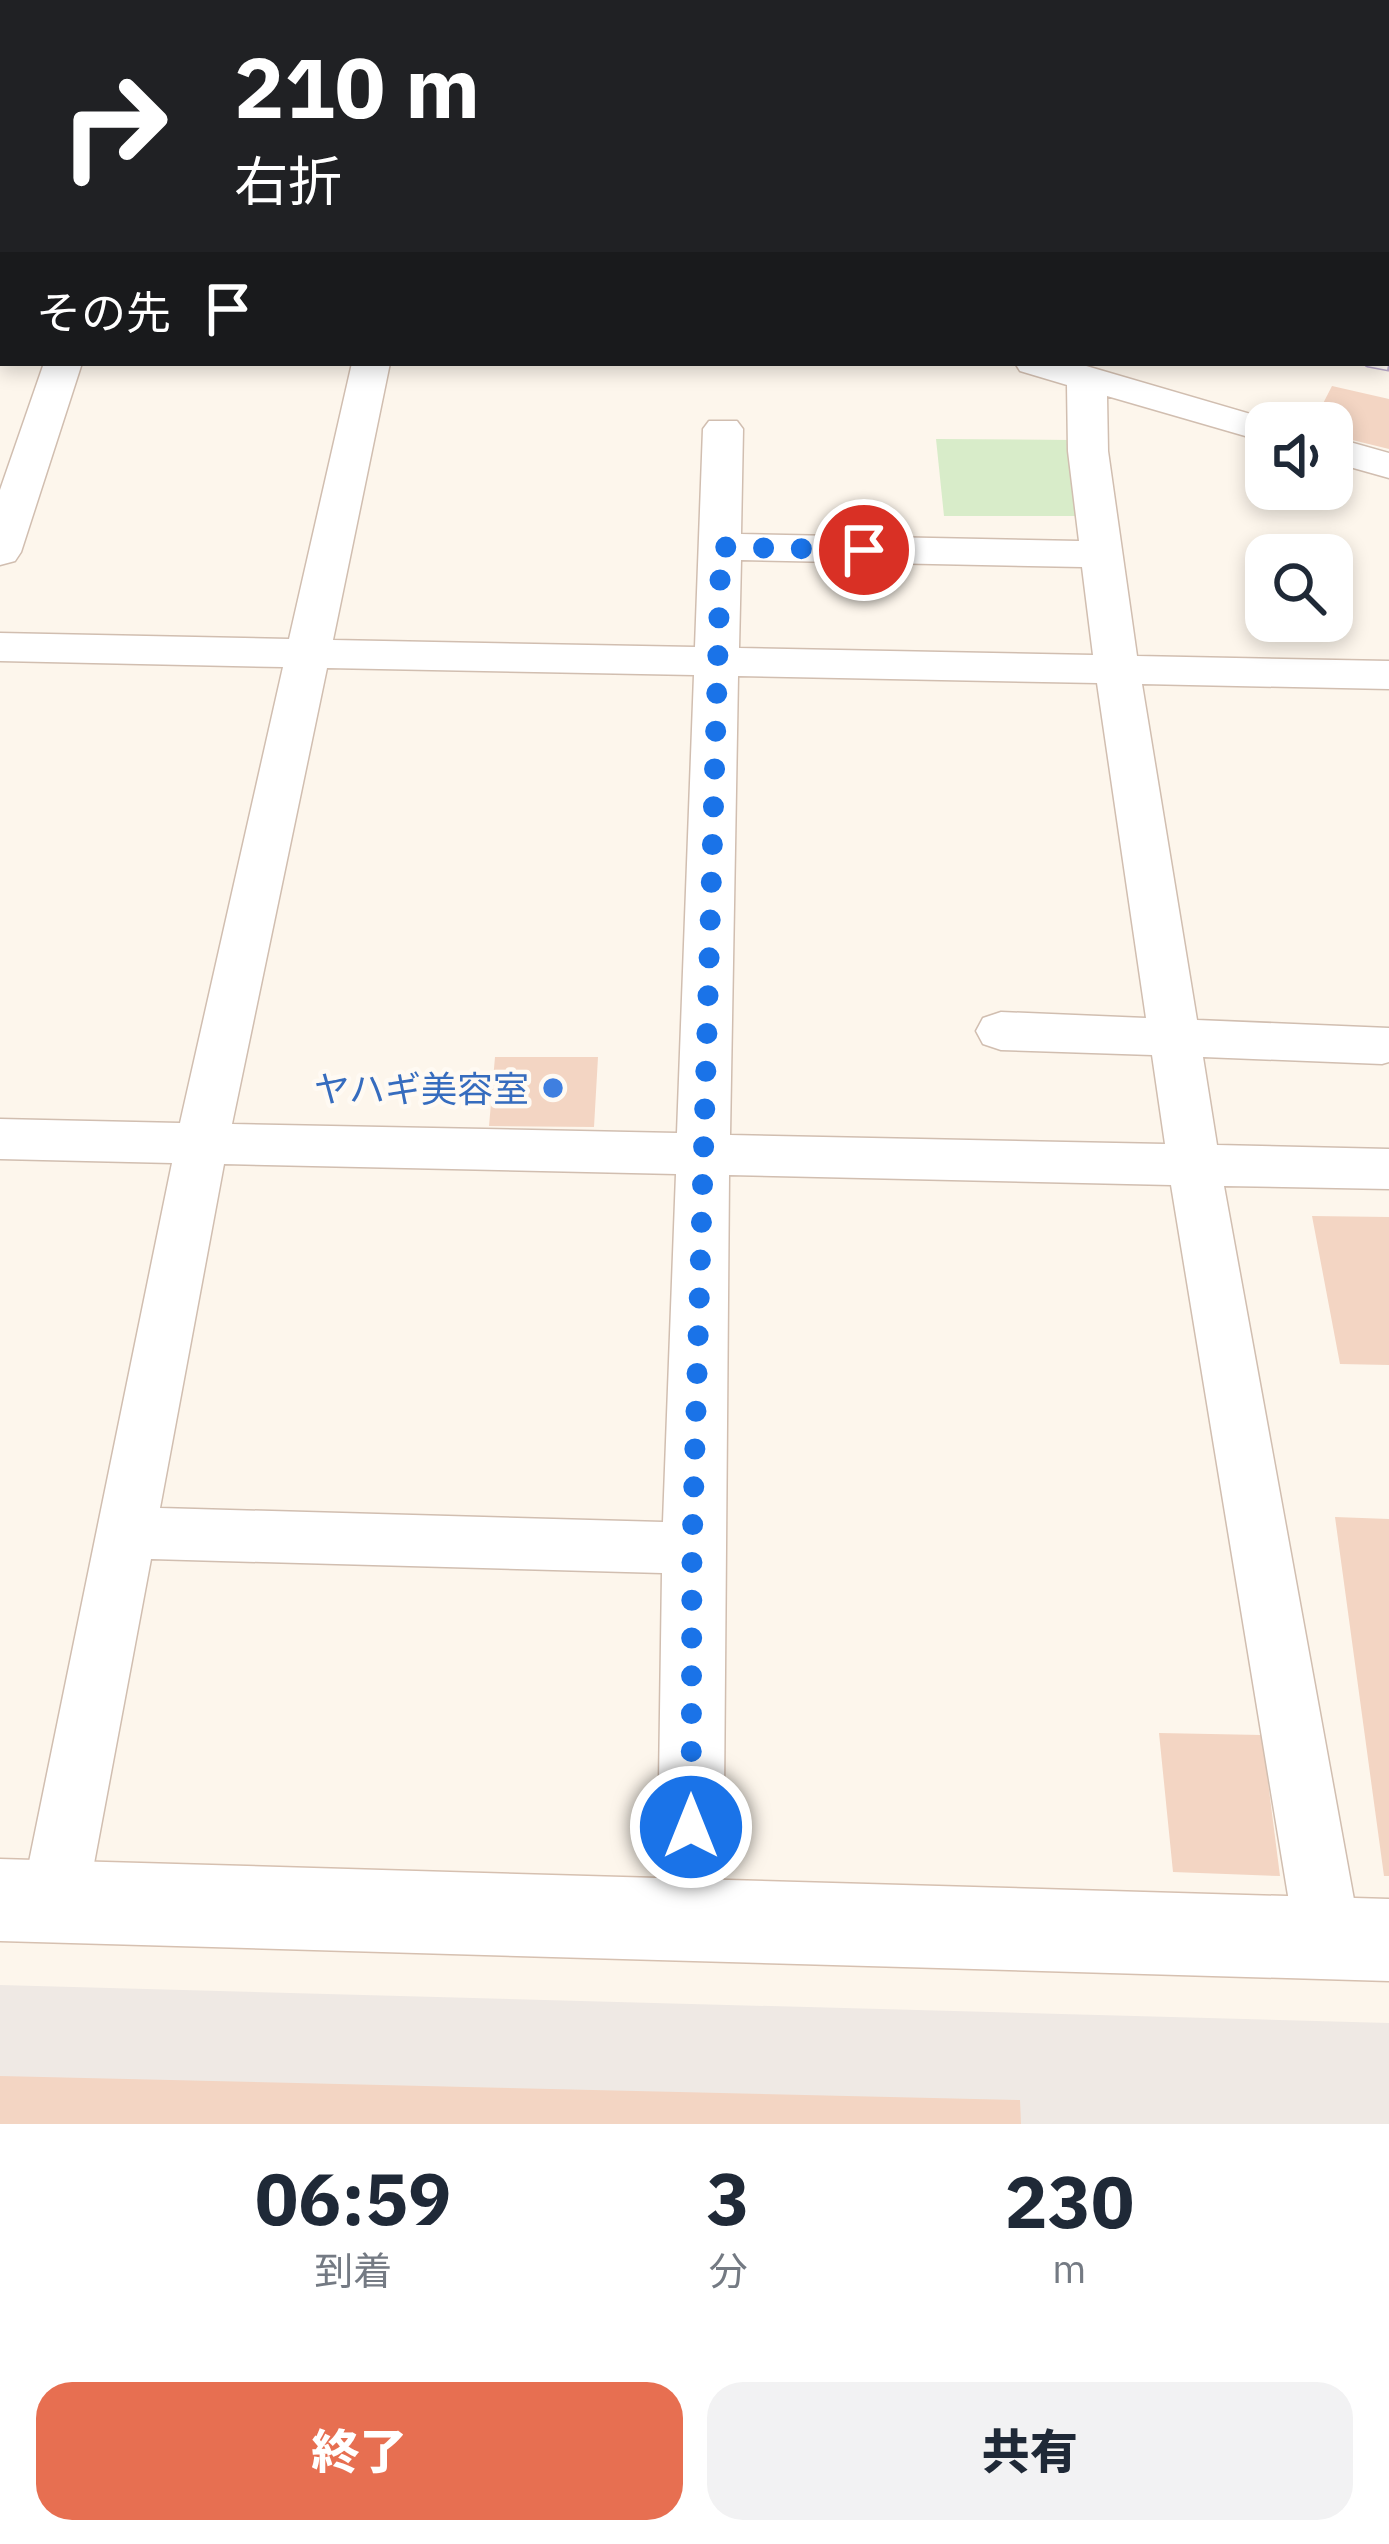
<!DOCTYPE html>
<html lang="ja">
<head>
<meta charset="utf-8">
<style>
	body { margin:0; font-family:"IBM Plex Sans","Noto Sans JP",sans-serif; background:#f2f2f3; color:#1f2937; height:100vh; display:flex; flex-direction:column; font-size:45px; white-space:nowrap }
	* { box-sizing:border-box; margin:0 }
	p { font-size:39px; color:#747a83 }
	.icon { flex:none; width:66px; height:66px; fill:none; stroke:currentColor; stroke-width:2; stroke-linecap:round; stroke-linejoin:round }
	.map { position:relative; height:2124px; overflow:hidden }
	.drawer { display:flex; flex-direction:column; background:#fff; flex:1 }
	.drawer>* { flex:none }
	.top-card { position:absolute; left:0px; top:0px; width:1389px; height:366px; box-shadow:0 6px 18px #0003; background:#202124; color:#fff; overflow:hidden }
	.controls { position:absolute; left:1245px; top:402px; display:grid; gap:24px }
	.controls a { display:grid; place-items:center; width:108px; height:108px; border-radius:24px; background:#fff; box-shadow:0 6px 18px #0003; font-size:60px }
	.pin { position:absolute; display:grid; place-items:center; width:102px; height:102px; color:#fff; margin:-51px; border:6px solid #fff; border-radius:50%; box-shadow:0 3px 12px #0007 }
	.me { position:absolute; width:132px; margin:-66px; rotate:0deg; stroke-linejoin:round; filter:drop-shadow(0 0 9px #0008) }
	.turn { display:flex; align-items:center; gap:42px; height:252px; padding:0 36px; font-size:54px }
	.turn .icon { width:156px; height:156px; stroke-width:2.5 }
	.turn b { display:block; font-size:84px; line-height:102px }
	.then { display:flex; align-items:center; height:114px; padding:0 36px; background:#0003; gap:24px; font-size:45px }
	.eta { display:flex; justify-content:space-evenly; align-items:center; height:204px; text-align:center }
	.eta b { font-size:72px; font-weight:800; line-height:84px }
	.button { display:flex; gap:24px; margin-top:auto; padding:24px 36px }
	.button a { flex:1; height:138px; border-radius:36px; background:#e76f51; color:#fff; font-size:48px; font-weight:800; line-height:138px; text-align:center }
	.button a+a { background:#f2f2f3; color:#1f2937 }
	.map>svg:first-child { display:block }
	.industrial { fill:#efe9e4 }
	.green { fill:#d8ecc9 }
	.building { fill:#f3d5c3 }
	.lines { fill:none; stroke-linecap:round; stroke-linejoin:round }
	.street-casing { stroke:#d1beb0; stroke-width:3 }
	.secondary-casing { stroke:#d6c0b0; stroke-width:3 }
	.path { stroke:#d9b8a5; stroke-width:6; stroke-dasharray:1.5 6; stroke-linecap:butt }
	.street { fill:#fff; fill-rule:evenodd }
	.secondary { fill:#fff; fill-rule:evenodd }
	.rail-casing { stroke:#b9a8c9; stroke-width:9 }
	.rail { stroke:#fffaf3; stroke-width:6; stroke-dasharray:20; stroke-linecap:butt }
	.route { stroke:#1a73e8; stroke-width:21; stroke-dasharray:0 37.8 }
	.shop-dot { fill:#3f7fe0; stroke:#fffaf3; stroke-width:4.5 }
	.labels { text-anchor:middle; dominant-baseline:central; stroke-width:9; stroke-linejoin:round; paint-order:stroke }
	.shop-label { font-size:36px; fill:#366cbe; stroke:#fffaf3; text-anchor:end }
</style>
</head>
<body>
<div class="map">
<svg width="1389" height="2124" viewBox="0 0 1389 2124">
	<rect width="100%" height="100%" fill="#fdf6ec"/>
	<path class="industrial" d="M0,1985L1389,2023V2124H0Z"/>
	<path class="green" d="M936,439L1073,440L1087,516H944Z"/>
	<path class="building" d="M1332,386L1389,399V449L1332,435V423H1313Z
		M495,1057H598L594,1127L489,1126Z
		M1312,1216L1389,1217V1365L1340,1364Z
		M1335,1517L1389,1519V1876H1384Z
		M1159,1733L1262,1735L1280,1876L1173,1872Z
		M0,2076L1020,2100L1021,2124H0Z"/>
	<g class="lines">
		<g class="street-casing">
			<path id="street" d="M0,0H35L37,3H3V8Z
				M485,0H523L525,3H487Z
				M1132,0H1175L1177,3H1134Z
				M1389,65V85L1386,86V66Z
				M1386,245L1389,246V268L1386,267Z
				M0,285H3V307H0Z
				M44,363H82L21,552L15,561L0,565V490Z
				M352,363H390L333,640L695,647L703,429L709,421H737L743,429L741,534L1079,541L1068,451L1067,385L1020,371L1015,363H1076L1281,423H1266V442L1107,396L1108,451L1137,656L1389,661V689L1142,684L1197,1020L1389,1028V1062L1382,1064L1203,1057L1217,1145L1389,1149V1189L1224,1186L1361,1938L1351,1961L1328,1970L1305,1961L1295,1938L1171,1185L729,1175L723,1920L713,1942L690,1952L667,1942L657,1920L662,1573L151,1559L87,1901L77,1923L54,1932L31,1923L21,1901L172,1163L0,1159V1119L180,1123L283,667L0,661V633L289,639ZM741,560L1082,567L1093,655L739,648ZM327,668L694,675L677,1133L232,1124ZM738,676L1097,683L1146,1018L1001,1012L983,1018L976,1031L983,1044L1001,1050L1152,1055L1165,1144L730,1135ZM224,1164L676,1174L663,1522L160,1508Z
				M1332,437L1389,453V478L1332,462Z"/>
		</g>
		<g class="secondary-casing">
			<path id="secondary" d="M0,1859L1389,1899V1981L0,1941Z"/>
		</g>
		<path class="path" d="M194,0L205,3
			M879,3L883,0"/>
		<use href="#street" class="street"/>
		<use href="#secondary" class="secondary"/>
		<g class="rail-casing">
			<path id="rail" d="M72,0L83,3
				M110,0L121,3
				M1368,363L1389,367"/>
		</g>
		<use href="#rail" class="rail"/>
	</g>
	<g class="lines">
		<path class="route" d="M691,1827L692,1548L721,547L864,550"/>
	</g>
	<circle class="shop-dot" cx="553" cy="1088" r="12"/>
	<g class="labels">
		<g class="shop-label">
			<text x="529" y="1088">ヤハギ美容室</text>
		</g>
	</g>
</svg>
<div class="controls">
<a><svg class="icon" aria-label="sound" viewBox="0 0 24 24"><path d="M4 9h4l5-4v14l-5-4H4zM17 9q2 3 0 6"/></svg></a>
<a><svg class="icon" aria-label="search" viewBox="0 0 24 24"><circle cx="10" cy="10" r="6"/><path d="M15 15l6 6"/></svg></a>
</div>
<div class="pin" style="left:864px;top:550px;background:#d93025"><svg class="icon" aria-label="arrive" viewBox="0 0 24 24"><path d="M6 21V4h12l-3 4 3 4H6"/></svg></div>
<svg class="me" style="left:691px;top:1827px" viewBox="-20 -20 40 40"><circle r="17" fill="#1a73e8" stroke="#fff" stroke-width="3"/><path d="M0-11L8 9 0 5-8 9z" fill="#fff"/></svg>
<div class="top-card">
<div class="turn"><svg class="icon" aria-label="right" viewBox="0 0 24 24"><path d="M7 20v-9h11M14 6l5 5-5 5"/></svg><div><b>210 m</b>右折</div></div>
<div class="then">その先<svg class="icon" aria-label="arrive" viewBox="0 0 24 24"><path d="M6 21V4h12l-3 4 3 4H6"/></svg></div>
</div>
</div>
<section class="drawer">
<div class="eta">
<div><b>06:59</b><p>到着</p></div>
<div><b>3</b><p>分</p></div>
<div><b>230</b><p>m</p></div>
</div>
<div class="button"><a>終了</a><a>共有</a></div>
</section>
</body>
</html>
